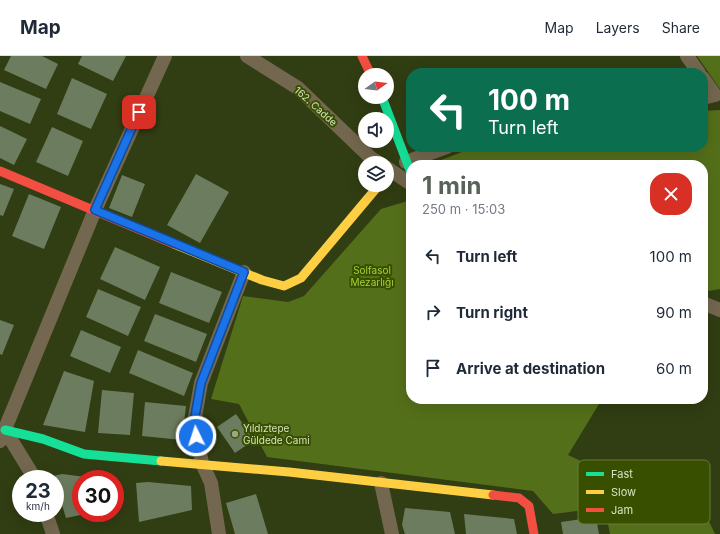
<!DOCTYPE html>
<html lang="en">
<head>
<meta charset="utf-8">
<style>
	body { margin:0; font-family:Inter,sans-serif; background:#f6f6f7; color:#1f2937; height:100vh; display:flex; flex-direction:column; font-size:15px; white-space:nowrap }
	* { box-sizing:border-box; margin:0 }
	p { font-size:13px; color:#747a83 }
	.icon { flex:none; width:22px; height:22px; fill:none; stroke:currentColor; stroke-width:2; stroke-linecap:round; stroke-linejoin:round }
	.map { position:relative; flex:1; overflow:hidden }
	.drawer { position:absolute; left:406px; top:104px; width:302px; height:244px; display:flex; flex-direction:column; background:#fff; border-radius:16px; box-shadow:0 4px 16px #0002 }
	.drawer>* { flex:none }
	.banner { position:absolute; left:406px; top:12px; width:302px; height:84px; border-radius:16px; box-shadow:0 4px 16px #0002; background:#0b6e4f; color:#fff; overflow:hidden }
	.needle { width:26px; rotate:76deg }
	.buttons { position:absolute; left:358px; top:12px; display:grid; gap:8px }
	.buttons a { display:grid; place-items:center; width:36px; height:36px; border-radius:50%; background:#fff; box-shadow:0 4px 16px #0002; font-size:20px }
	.speed { position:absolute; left:12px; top:414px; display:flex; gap:8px; font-size:20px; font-weight:700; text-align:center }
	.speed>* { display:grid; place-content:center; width:52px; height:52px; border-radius:50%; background:#fff; box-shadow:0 4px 16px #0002; line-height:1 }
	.speed small { font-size:10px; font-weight:400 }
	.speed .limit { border:6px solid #d22; background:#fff; color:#111 }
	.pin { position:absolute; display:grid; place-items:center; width:34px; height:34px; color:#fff; margin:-17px; border-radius:8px; box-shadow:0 2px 6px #0006 }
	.me { position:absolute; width:44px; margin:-22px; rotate:356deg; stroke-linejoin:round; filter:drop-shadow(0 0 3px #0008) }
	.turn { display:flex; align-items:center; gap:14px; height:84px; padding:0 16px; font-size:18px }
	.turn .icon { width:52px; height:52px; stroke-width:2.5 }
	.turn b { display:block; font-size:28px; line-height:34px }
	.round { display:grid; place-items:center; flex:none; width:42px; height:42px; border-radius:16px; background:#f6f6f7 }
	.summary { display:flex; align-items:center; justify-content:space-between; height:68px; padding:0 16px }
	h1 { font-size:24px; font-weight:700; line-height:30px; color:#576359 }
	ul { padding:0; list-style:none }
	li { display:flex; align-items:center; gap:12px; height:56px; padding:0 16px }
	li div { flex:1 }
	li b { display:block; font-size:15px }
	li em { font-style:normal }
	header { display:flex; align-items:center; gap:24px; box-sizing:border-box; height:56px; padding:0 20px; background:#fff; border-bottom:1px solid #e0e1e3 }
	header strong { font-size:19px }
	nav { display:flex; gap:22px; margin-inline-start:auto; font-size:14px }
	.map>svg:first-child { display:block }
	.green { fill:#546f1a }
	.building { fill:#6b7d5e }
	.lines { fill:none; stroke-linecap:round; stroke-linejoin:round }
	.street { stroke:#74674f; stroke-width:14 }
	.fast { stroke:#16e098; stroke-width:9 }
	.slow { stroke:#ffcf43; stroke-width:9 }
	.jam { stroke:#f24e42; stroke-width:9 }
	.route-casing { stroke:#114b97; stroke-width:10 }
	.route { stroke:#1a73e8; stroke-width:7 }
	.poi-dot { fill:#9ba982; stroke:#394f00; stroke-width:1.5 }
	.labels { text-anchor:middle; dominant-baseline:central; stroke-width:4; stroke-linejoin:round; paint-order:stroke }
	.street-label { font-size:10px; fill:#d4e3bf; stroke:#394f00 }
	.park-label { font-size:10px; fill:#a1d235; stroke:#394f00 }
	.poi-label { font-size:10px; fill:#d4e3bf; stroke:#394f00; text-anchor:start }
	.key { fill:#394f00; stroke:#687b39; stroke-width:1 }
	.key-label { font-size:11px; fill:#d4e3bf }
</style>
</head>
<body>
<header>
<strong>Map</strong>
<nav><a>Map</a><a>Layers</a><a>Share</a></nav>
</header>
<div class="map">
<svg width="720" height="478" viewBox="0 0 720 478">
	<rect width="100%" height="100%" fill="#313d12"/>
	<path class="green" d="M697,0H720V33Z
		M720,54V233L703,236V109H444L441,104L475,91H703V55Z
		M411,144V343H602L568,399L598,413L639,455H704L715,478H610L607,463L601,452L553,458L533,435L267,401L239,348L211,343L243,240L288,246L304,240L381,153Z"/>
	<path class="building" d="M11,0H42L58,8L46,33L4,14Z
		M82,0H126L113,25L78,8Z
		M72,22L107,38L91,73L57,58Z
		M0,26L41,43L30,68L0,55Z
		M0,70L27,83L14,109L0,102Z
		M52,71L83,85L68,120L36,106Z
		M196,118L229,136L200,187L167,169Z
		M122,119L145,128L132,161L109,152Z
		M0,128L14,133L3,160L0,159Z
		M29,138L61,151L44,193L12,180Z
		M115,191L160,211L145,244L100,223Z
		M171,216L222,236L209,267L159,247Z
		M98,233L141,251L128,280L86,261Z
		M155,258L207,278L196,306L144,285Z
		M0,264L14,269L2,299L0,298Z
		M81,274L121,291L110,317L70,300Z
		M138,294L193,317L184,340L129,317Z
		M64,315L94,325L85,376L43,369Z
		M102,334L134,337L130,379L98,377Z
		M145,346L186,350L182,384L142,380Z
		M236,358L254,384L235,397L217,371Z
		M62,418L94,422L81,423V457L85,458L66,462L53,420Z
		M148,426L191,430L192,454L139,466L136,427Z
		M116,437L118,449L115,450V438Z
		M256,438L268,478H235L226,447Z
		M405,452L450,456L455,478H405L402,469Z
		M464,458L514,463L517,478H466Z
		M596,461L599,478H563L561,466Z"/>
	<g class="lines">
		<path class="street" d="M247,0L298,32L371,102L379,107
			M687,0L699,17
			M703,22L715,39L703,42
			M406,106L447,91
			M387,112L411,128
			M703,247L720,254
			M5,374L35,423
			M0,385L95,154L165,0
			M381,427L392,478
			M46,457L53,478
			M219,478L211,427L202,407L194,367L201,327L244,216"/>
		<path class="fast" d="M382,41L411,117
			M5,374L43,383L84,398L161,405"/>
		<path class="slow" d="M174,188L262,224L284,230L301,222L379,129
			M161,405L289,416L493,439"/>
		<path class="jam" d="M362,0L371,19
			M0,115L174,188
			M493,439L519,442L529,450L534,478"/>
	</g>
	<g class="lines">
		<g class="route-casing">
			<path id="route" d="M139,56L95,154L244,216L201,327L194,366L196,380"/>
		</g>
		<use href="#route" class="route"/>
	</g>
	<circle class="poi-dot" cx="235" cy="378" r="4"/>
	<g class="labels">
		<g class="street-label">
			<text transform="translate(316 50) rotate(42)">162. Cadde</text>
		</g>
		<g class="park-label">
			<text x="372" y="214">Solfasol<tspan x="372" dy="12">Mezarlığı</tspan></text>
		</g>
		<g class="poi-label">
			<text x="243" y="372">Yıldıztepe<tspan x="243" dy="12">Güldede Cami</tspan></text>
		</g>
	</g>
	<rect x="578" y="404" width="132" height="64" rx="6" class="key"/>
	<rect x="586" y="416" width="18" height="4" fill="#16e098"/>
	<rect x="586" y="434" width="18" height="4" fill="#ffcf43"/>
	<rect x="586" y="452" width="18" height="4" fill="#f24e42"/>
	<g class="key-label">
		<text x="611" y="422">Fast</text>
		<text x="611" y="440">Slow</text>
		<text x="611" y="458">Jam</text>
	</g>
</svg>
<div class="buttons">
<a><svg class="needle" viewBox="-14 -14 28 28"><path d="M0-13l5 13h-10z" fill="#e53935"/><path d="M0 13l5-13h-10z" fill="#747a83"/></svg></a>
<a><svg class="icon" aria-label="sound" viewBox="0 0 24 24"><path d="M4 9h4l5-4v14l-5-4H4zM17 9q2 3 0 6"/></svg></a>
<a><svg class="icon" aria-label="layers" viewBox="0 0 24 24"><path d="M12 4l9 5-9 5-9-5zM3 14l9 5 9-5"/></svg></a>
</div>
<div class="speed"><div>23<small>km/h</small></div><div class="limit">30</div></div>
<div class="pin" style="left:139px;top:56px;background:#d93025"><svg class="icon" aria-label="arrive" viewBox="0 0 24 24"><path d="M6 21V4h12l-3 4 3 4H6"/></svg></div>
<svg class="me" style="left:196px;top:380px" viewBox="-20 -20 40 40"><circle r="17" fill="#1a73e8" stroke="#fff" stroke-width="3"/><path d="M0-11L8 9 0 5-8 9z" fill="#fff"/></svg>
<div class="banner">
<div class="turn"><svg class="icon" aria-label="left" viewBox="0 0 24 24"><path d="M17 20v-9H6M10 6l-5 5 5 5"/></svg><div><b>100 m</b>Turn left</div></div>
</div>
<section class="drawer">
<div class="summary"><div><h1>1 min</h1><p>250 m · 15:03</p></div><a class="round" style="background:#d93025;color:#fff"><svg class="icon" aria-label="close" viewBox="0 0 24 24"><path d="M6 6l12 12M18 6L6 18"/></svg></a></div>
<ul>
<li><svg class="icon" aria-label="left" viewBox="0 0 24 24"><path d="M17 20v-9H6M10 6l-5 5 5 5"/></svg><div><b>Turn left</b></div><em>100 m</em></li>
<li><svg class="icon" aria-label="right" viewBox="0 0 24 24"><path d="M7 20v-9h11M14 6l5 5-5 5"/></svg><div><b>Turn right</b></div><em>90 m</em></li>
<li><svg class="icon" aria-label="arrive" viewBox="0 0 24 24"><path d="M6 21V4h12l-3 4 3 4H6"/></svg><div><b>Arrive at destination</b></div><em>60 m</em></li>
</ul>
</section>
</div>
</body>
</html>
